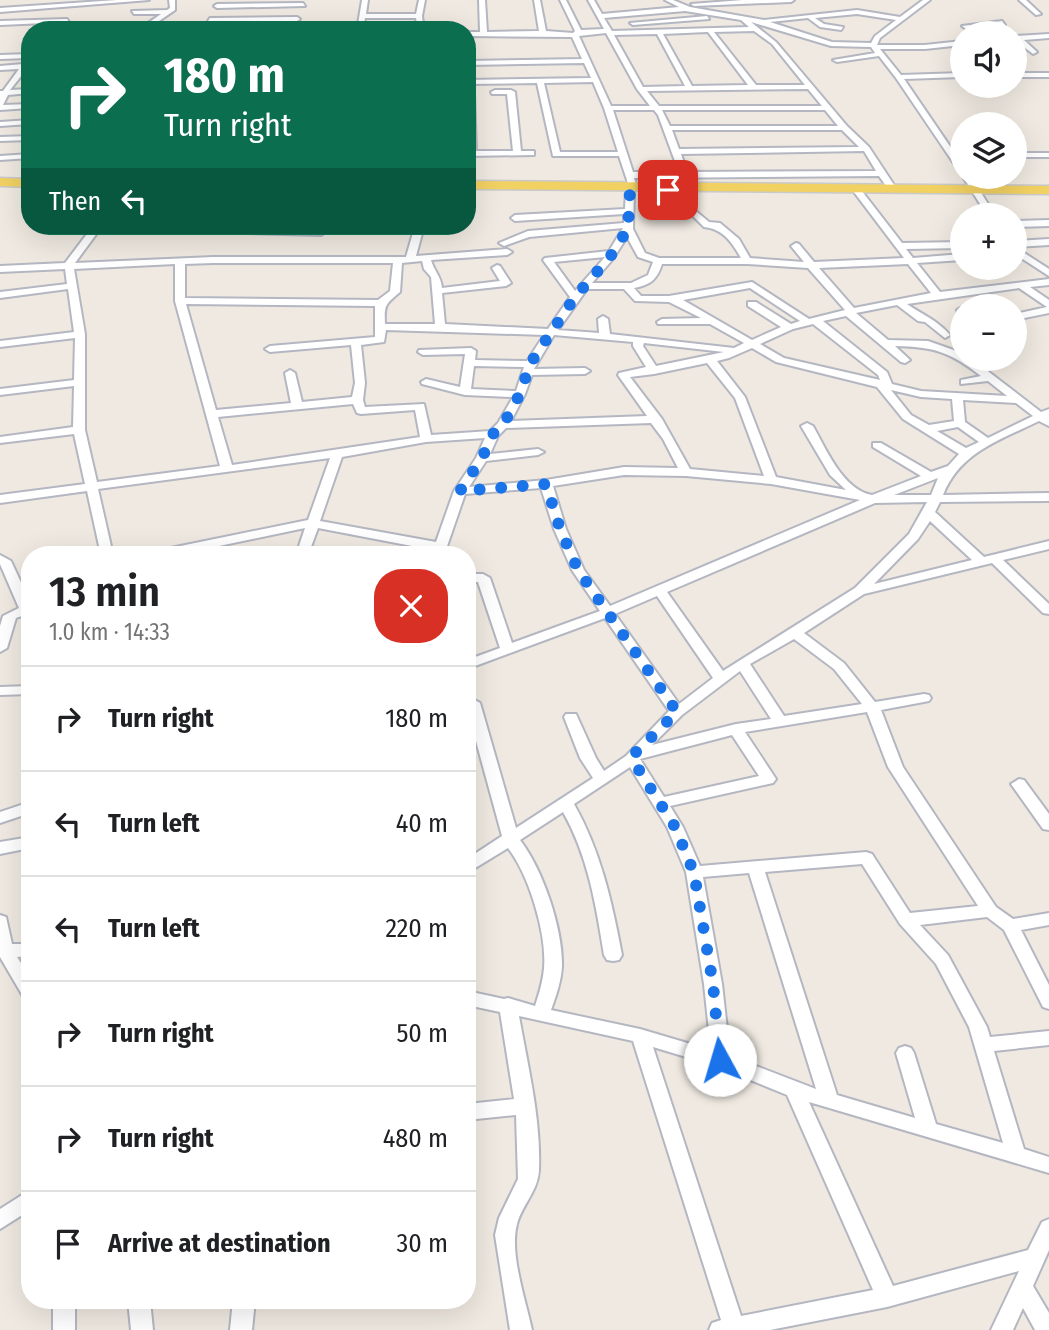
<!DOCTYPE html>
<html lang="en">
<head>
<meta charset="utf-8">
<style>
	body { margin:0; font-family:"Fira Sans Condensed",sans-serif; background:#f6f6f6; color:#202124; height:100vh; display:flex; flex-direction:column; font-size:26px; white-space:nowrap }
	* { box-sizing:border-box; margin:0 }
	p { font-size:23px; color:#757577 }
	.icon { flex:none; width:38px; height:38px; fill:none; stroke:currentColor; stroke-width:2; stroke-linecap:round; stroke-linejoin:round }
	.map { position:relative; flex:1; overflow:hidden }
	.drawer { position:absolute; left:21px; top:546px; width:455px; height:763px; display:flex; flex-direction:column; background:#fff; border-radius:28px; box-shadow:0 7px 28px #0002 }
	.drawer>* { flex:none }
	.top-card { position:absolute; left:21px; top:21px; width:455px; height:214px; border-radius:28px; box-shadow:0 7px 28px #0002; background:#0b6e4f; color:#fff; overflow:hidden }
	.buttons { position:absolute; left:950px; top:21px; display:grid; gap:14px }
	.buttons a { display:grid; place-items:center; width:77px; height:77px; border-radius:50%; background:#fff; box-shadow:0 7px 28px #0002; font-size:35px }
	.pin { position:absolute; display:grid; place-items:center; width:60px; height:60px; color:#fff; margin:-30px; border-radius:14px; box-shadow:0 4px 10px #0006 }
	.me { position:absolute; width:77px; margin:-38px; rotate:354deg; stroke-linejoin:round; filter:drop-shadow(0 0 5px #0008) }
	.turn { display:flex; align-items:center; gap:24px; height:147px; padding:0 28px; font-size:32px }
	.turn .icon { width:91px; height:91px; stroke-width:2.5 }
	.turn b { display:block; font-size:49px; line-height:60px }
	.then { display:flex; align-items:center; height:66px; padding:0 28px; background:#0003; gap:14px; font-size:26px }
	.round { display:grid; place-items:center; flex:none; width:74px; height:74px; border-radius:28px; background:#f6f6f6 }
	.headline { display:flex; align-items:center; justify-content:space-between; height:119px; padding:0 28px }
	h1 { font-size:42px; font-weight:600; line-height:52px }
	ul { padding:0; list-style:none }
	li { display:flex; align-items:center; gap:21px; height:105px; padding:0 28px; border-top:2px solid #e0e0e0 }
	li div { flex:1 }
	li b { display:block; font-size:26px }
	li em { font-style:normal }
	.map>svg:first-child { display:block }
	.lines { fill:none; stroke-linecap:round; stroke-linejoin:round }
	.minor-casing { stroke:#b4b7c1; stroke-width:4 }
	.primary-casing { stroke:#c9c9c9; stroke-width:3 }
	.minor { fill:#fff; fill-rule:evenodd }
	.primary { fill:#f2d163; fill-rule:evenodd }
	.route { stroke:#1a73e8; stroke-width:12; stroke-dasharray:0 21.6 }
</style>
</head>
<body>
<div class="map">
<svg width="1049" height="1330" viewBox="0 0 1049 1330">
	<rect width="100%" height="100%" fill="#efe9e1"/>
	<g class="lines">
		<g class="minor-casing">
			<path id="minor" d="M117,0H149L0,12V8Z
				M169,0H175V10L146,30H138L161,14H134L132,11L167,10L170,8Z
				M362,0H368L366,14H416L419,0H425L422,16L424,30H418L416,18H365L363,30H357Z
				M479,0H485L487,32L539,31L534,0H540L546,31L573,33L575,31L560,0H566L581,30L604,29L588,0H594L602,14L679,7L665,0H673L690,7L764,20L857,10L900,17L923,0H930L880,38L877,45H925L962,41V45L925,49H880L901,75L962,73V77L904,79L962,164V171H959L896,78L879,56L837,62L833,60L875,53L871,47L831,46L751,22L776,42L847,126L869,147L896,188L895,190H889L879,176L634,178L636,184L629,186L619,156H553L537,83L467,84V80L591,78L584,63L467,65V61L582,59L572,37L467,36V32H480ZM685,11L741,20L749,27L612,31L604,18ZM857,14L896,20L875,36L871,43L832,42L770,22L808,18L820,27L841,30L843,27L824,24L815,18ZM754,31L772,44L805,85H756L714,32ZM707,32H708L748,85L692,86L663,34ZM606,33L637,89L650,106H611L579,36ZM657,34L685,86L643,87L614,35ZM593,82L604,108L618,152H560L544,83ZM808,89L822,106H659L647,91ZM613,110H654L658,115L679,172H633ZM662,110H825L838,126H670ZM672,130H842L859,147L679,149ZM864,151L876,171L687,172L681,154Z
				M743,0H794L791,2L694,6L691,4Z
				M1019,0H1026L1041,14L1036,15Z
				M303,3L305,6L217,8L214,6L217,4Z
				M707,16L709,19L633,25L630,23Z
				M210,18L297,17L300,19L297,21H208Z
				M67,19L69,22L0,25V21Z
				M1002,21L1005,25L972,28L979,33H972L962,26Z
				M1049,34V38L1024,40L1037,52L1033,54L1015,40V36Z
				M30,54V65L10,90L30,89V93L8,95L3,105L30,104V108L0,110V91H3L19,69L0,70V66L23,64L29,58L0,59V55Z
				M1015,73H1049V77H1015Z
				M495,90H511L515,92L521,151H534V155L467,156V91L474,93L476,151H513L507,94H492L491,92Z
				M30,120V124L0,126V122Z
				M30,136V140L0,141V137Z
				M1015,153H1049V157H1015Z
				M30,154V158L0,160V156Z
				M963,177H971L995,215H987Z
				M630,187L634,190L633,229L645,253L659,258H741C732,242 723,229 704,227L694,217L693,215L697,212L709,222L720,223L739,239L750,258L804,262L791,246L796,243L799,244L814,262L904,258L854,192L858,189L861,190L902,243L962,242V248L906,249L913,258L962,254V260L917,263L940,292L1049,279V285L1030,287L1049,300V313L1015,320V314L1047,307L1019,288L907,304C923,315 937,320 950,335L945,338L925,322L918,321L897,305L856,313L888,340L928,341L962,353V359H972L1041,412L1049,409V426L1039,421C1000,440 960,452 943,495L1049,493V501L940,502L935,512L984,557L1049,541V549L1003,560L1049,604V614L1043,613L992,563L864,594L804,633L844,663L875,702L924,694L929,695L931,698L929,701L881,710L903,767L996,907L1013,919L1049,913V925L1021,930L1049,985V1009L1043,1007L1004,930L987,917L920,925L948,955L987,1027L990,1037L1049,1031V1045L994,1051L1024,1149L1049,1157V1173L809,1102L893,1286L1028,1250L1042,1222L1049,1219V1250L1033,1286L1049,1313V1330H1035L1023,1308L1013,1330H991L1019,1271L887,1307L770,1330H709L712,1323L721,1320L633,1041L519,1016C528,1067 541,1119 539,1170C538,1191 522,1205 517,1224C509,1253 526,1301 532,1330H510L495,1235L499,1218L518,1179L516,1115L467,1120V1104L514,1099L500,1012L467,1005V991L504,999L508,998L535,1006C539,994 543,981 544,968C547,934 529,875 508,848L467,873V859L502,836L467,708V701L473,699L480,703L516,828L593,778L580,758L564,717L566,714H576L596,758L604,771L626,756L669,711L605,618L467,669V660L500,648L478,582H467V574H483L490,578L512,643L600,611L572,570L554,529L541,488L465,494L444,555H432L433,550L318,528L308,555H296L305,528L176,555H150L156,551L308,520L330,458L98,489L113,555H101L87,491L0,503V495L85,484L74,434L0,443V437L73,427L74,386L0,395V389L74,380L75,338L0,347V341L74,332L68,289L0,298V292L67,284L65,269L0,272V266L65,263L93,226L321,229L326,232L321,235L100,229L75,263L213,257H406L415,226H424L416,256L507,249L512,252L507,255L431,260C434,271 441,276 442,288L500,281L492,268L497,265L500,266L511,283L506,286L442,293L445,324L548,329L570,297L543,260L545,258L609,251L623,228L529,237L504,246L499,243L528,231L624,223V214L515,221L511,218L515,215L625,209L626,190ZM627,237L638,257L653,262L648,275L631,283H592L613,259ZM605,257L575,291L554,262ZM422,261L424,269L431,277L435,324H385C384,304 386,304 400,292L402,263ZM213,263H393L390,291L378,300L185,298V264ZM175,264V301L220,466L97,482L85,430V334L74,269ZM662,264H747L808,268L845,310L809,319L752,282L669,296H641L634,288C650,285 657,280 662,264ZM908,264L931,293L854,308L819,268ZM750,288L800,321L791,324L756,302H748V306L781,327L752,340L683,300ZM587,289H624L635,301L669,302L701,318L662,319L657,322L658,324H710L744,343L734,348L610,334L608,319L603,316L598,319L599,333L558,330ZM186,304L375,306V337L270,346L265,349L270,352L351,345L355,383L352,397L302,402L295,373L290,370L285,373L291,403L216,410ZM846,316L901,362L905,363L910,360L895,346C935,347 950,352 981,376L961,380V384L988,381L1007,396L921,391L892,384L887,372L823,321ZM813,324L878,375L880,380L784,358L760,344L793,329ZM386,330L544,335L527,361L475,360L476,351L471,348L419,350L418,352L423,355L465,354L460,387L426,379L421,382L422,384L465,395L513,397L498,423L490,431L431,435L424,404L365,407L363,400L365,383L361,345L384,342ZM554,335L633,342V346L646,367L619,373L618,375L647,416L511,421L525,394L532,375L585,374L590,371L585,368L534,369ZM644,343L724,352L656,366L643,346ZM752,348L776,362L877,387L903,419L959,454L948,466L931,472L881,443H873V447L921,476L872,495C843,490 826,449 813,426L807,423L801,426L830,475L846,490L776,477L745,397L717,361L729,358ZM707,363L735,398L764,476L690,469L662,419L630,377L654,374ZM474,366L524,367L516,391L471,389ZM891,390L921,397L952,399L954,421L929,425L911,415ZM963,400L1016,403L1033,416L988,438L965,422ZM353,404L357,413L361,414L415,410L420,437L232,465L218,417ZM651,423L663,439L678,468L624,467L546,480L469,487L486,461L538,455L544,452L538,449L490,454L498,436L506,428ZM958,427L979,442L966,448L937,431ZM485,438L476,458L454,491L436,542L320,521L342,457L426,442ZM624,475L686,476L771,484L860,500L610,606L584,570L566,529L553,486ZM938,478L931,495H894ZM927,502L909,534L855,588L723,671L667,592L875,503ZM930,521L972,560L874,584L918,539ZM657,596L713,678L679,704L615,614ZM794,639L834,669L862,704L784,716L750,664ZM740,671L771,719L736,724L652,745L682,715ZM867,712L888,767L978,906L910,913L872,854L866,852L700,866L683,827L670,806L773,783L776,779L745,732ZM732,735L759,776L664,797L640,759ZM630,767L667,827L686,872L704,984L711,1050L640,1029L551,1010C556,996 561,982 562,967C563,929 543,870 520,840L563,812C588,856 596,905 604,955L607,960L613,961L619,960L622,955C612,902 601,852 574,804ZM862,864L900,924L936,964L969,1027L1003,1143L936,1124L914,1053L911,1048L905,1046L899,1048L896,1053L915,1118L837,1095L765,872ZM749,873L816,1089L730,1056L722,984L703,877ZM653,1047L716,1066L787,1095L873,1290L741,1316Z
				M1049,220V226L1015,227V221Z
				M1049,239V245L1015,247V241Z
				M1015,247L1049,269V276L1015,254Z
				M962,307V314L958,313L957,310Z
				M0,555L11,561L30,602V613L16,618L7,648L0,652V626L3,616L19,608L0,564Z
				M30,686V694L0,695V687Z
				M1019,779L1024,780L1049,814V830L1043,829L1011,784Z
				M30,802V813L0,823V812Z
				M30,837V848L0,854V842Z
				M0,915L6,917L12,944H30V956L17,957L30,977V1000L24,998L0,957Z
				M30,1190V1210L0,1229V1209Z
				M53,1300H75V1330H53Z
				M128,1300H150L153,1330H131Z
				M233,1300H255L252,1330H230Z"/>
		</g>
		<g class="primary-casing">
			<path id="primary" d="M0,178L30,179V187L0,186Z
				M467,181L1049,186V194L467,189Z"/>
		</g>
		<use href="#minor" class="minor"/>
		<use href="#primary" class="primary"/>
	</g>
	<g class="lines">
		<path class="route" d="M668,190H630L628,229L610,257L575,297L530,364L520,394L503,425L493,434L482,458L460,491L546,484L560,529L578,570L677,712L634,754L632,759L675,827L694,873L713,984L720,1060"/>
	</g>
</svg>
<div class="buttons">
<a><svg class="icon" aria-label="sound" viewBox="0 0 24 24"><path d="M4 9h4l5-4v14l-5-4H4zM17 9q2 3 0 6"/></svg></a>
<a><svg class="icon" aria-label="layers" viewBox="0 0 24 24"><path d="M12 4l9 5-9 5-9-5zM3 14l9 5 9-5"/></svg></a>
<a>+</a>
<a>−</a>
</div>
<div class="pin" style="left:668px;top:190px;background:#d93025"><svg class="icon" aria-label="arrive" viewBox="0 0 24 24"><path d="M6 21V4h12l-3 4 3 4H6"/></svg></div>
<svg class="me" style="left:720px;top:1060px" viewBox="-20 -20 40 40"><circle r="19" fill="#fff"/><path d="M0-13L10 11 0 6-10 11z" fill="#1a73e8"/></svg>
<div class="top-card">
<div class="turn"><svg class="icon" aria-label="right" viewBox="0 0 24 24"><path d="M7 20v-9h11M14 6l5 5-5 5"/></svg><div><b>180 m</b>Turn right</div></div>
<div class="then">Then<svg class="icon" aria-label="left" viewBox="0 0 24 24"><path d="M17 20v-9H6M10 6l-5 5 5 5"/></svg></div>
</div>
<section class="drawer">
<div class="headline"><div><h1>13 min</h1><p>1.0 km · 14:33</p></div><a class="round" style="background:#d93025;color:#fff"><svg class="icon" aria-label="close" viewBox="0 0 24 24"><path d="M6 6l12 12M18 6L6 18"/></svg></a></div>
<ul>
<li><svg class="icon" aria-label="right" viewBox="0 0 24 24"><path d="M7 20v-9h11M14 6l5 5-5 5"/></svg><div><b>Turn right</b></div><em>180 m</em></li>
<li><svg class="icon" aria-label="left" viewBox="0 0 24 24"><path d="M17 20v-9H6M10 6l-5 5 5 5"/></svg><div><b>Turn left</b></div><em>40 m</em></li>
<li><svg class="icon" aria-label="left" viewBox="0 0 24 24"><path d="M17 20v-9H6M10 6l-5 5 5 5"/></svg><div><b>Turn left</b></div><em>220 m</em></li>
<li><svg class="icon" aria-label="right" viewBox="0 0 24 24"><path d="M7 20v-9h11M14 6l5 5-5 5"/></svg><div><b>Turn right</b></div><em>50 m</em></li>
<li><svg class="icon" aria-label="right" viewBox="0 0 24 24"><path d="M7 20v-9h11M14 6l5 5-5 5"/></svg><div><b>Turn right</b></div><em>480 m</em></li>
<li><svg class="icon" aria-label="arrive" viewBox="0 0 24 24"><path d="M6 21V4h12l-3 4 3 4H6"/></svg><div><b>Arrive at destination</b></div><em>30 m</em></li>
</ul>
</section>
</div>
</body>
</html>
